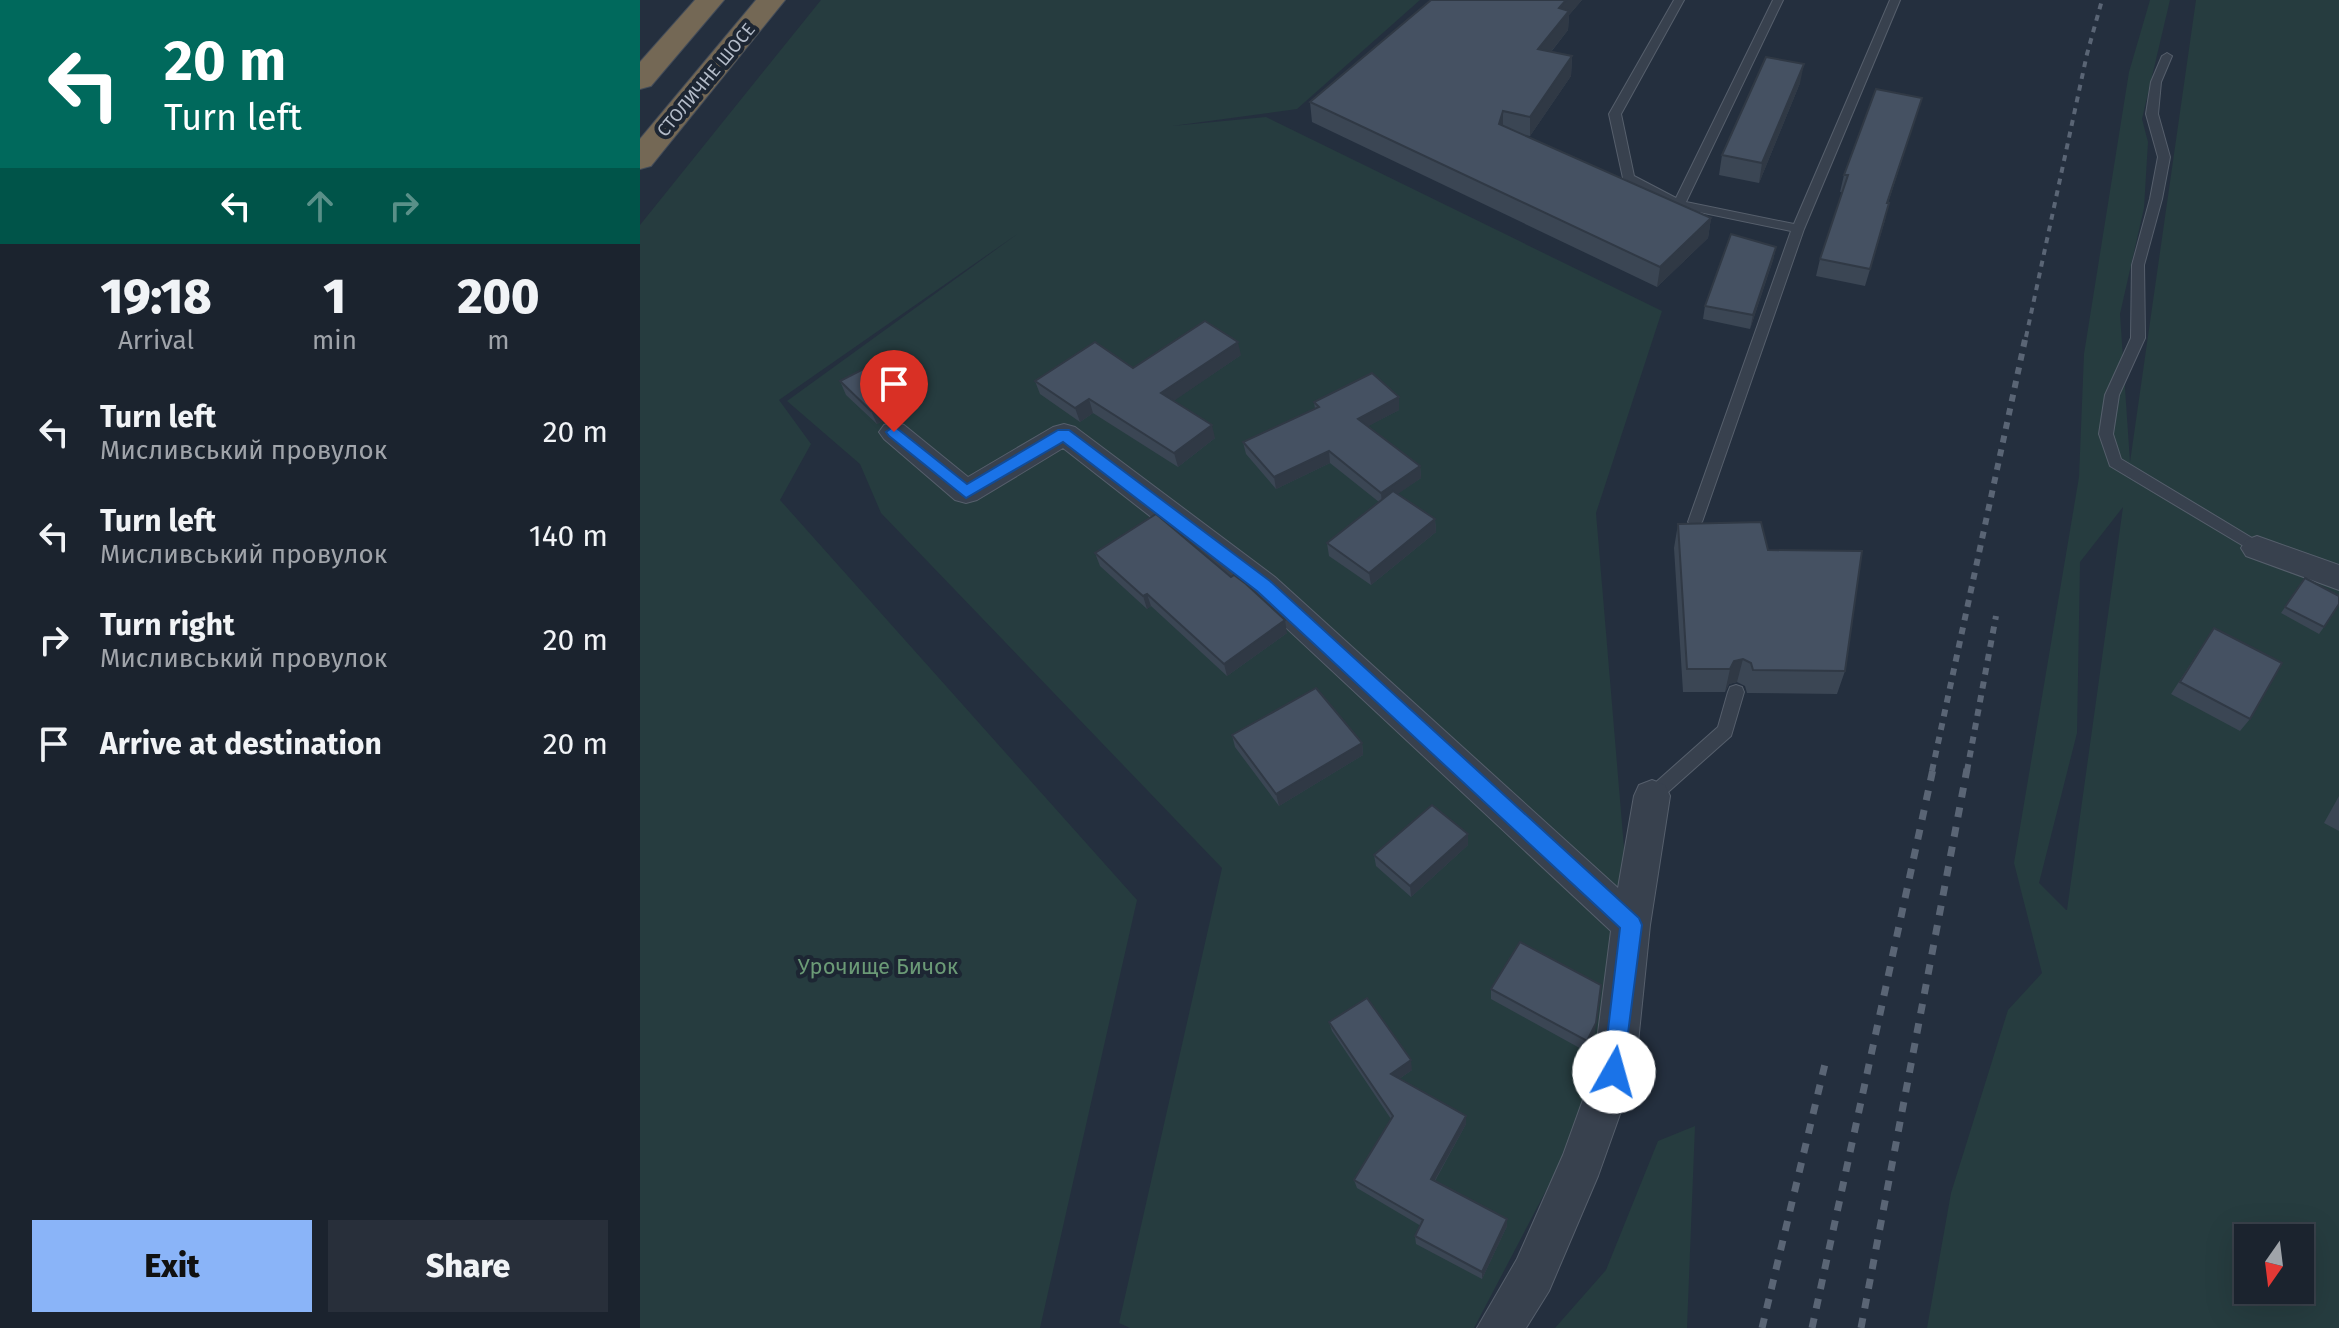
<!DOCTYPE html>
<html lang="en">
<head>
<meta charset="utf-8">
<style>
	body { margin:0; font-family:"Fira Sans",sans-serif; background:#282f3a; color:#f1f3f6; height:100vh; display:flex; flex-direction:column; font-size:30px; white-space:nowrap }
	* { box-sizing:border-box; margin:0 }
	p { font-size:26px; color:#a0a4aa }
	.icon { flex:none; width:44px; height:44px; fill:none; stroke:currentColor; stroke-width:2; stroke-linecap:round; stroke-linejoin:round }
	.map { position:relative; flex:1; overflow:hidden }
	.panel { display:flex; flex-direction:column; background:#1b232e; width:640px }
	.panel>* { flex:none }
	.top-card { background:#00695c; color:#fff; overflow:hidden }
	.needle { width:52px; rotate:194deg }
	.controls { position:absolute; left:1594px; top:1224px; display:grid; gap:16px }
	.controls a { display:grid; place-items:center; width:80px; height:80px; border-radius:0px; background:#1b232e; box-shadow:0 8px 32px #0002,0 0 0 2px #39404a; font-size:40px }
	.pin { position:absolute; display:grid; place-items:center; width:68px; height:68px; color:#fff; margin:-82px -34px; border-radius:50% 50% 50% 0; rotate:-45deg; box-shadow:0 0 8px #0007 }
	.pin .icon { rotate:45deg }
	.me { position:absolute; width:88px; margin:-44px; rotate:7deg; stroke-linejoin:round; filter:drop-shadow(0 0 6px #0008) }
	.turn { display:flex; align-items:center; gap:28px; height:168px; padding:0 32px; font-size:36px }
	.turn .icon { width:104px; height:104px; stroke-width:2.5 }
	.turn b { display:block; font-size:56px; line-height:68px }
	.lanes { display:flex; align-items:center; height:76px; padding:0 32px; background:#0003; justify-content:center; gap:40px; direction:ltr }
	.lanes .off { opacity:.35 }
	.eta { display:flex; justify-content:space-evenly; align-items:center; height:136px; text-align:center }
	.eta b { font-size:48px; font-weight:800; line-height:56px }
	.cta { display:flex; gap:16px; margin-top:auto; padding:16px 32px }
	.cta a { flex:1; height:92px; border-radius:0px; background:#8ab4f8; color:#111; font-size:32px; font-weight:800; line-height:92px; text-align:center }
	.cta a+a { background:#282f3a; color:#f1f3f6 }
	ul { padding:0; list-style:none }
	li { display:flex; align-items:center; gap:24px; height:104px; padding:0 32px }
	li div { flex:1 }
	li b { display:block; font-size:30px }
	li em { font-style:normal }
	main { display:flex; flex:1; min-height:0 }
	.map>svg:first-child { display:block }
	.green { fill:#263c3f; fill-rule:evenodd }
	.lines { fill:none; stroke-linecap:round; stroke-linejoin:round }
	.lane-casing { stroke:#565f6c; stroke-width:2 }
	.street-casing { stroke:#565f6c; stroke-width:2 }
	.highway-casing { stroke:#434c59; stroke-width:2 }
	.lane { fill:#38414e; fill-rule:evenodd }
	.street { fill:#38414e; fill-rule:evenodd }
	.highway { fill:#746855; fill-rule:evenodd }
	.rail-far2 { stroke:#5a6575; stroke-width:4; stroke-dasharray:6 6; stroke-linecap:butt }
	.rail-far1 { stroke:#5a6575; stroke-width:6; stroke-dasharray:7 7; stroke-linecap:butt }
	.rail { stroke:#5a6575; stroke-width:7; stroke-dasharray:10 10; stroke-linecap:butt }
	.wall { fill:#3b4654 }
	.shaded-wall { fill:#303945 }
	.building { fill:#455162; stroke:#303945; stroke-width:2 }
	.route { fill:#1a73e8; stroke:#114b97; stroke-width:2 }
	.labels { text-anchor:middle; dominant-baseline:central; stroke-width:8; stroke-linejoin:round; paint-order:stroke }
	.far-street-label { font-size:18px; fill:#b4bcc9; stroke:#1d2633 }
	.park-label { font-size:22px; fill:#6b9a76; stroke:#1d2633 }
</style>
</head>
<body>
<main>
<section class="panel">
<div class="top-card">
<div class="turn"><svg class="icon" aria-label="left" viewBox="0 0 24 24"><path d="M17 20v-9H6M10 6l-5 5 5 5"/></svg><div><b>20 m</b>Turn left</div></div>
<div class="lanes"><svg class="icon" aria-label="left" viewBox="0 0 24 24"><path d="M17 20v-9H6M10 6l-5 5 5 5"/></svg><svg class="icon off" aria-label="ahead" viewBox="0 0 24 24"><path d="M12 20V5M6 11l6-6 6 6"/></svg><svg class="icon off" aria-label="right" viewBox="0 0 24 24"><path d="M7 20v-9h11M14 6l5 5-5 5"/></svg></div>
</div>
<div class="eta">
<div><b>19:18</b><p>Arrival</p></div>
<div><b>1</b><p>min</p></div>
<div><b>200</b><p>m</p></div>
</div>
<ul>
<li><svg class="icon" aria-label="left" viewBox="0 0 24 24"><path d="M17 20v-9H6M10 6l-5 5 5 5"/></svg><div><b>Turn left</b><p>Мисливський провулок</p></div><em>20 m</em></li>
<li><svg class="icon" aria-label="left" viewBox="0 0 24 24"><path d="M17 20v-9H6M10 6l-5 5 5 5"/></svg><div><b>Turn left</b><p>Мисливський провулок</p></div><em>140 m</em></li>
<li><svg class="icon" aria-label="right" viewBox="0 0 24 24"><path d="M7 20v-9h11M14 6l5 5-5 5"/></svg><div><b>Turn right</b><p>Мисливський провулок</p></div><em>20 m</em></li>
<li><svg class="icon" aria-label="arrive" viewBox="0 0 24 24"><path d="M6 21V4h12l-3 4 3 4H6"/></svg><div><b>Arrive at destination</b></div><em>20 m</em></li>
</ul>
<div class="cta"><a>Exit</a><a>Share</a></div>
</section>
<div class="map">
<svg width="1699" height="1328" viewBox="0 0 1699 1328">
	<rect width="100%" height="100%" fill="#242f3e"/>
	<path class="green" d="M181,0H780L657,109L532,126L626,117L1022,311L956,513L998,1015L834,1328H490L479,1323L582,868L241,513L220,464L147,401L383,230L139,400L171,444L140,500L497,900L400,1328H0V225Z
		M1510,0H1530L1502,119L1508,142L1504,208L1480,314L1490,462L1556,0H1699V1328H1287L1311,1193L1368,1010L1402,973L1374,863L1439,477L1444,354L1489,72ZM1483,507L1427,910H1426L1399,883L1437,733L1440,562ZM1608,1238H1660V1290H1608Z
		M1055,1126L1047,1328H915L966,1270L1018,1141Z"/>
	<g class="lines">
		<g class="lane-casing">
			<path id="lane" d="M1034,0H1044L981,114L994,176L1036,198L1133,0H1143L1046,202L1154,224L1250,0H1260L1164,229L1062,522L1055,527L1048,522L1151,231L1035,207L983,178L969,114Z
				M1527,53L1532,56L1521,82L1518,114L1530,157L1522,199L1504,265L1505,338L1479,395L1473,434L1481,459L1622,544L1624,548L1617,554L1470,466L1459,434L1465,395L1491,338L1492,265L1510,199L1518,157L1506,114L1511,82L1522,56Z
				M1096,685L1102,687L1104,692L1091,736L1018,801L1012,803L1006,801L1003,796L1006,791L1078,727L1088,692L1090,687Z"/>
		</g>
		<g class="street-casing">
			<path id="street" d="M254,422L264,425L328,477L413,427L424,424L435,427L635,577L978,888L994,796L999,785L1012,780L1025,785L1030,796L1010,925L995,1072L958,1176L909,1291L886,1328H837L877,1259L923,1155L953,1072L971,931L611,595L423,448L337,500L326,503L315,500L244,439L239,432L244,425Z
				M1617,536L1699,565V590L1606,556L1601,548L1606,540Z"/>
		</g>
		<g class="highway-casing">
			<path id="highway" d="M55,0H84L11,86L0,89V62Z
				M116,0H145L11,166L0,169V139Z"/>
		</g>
		<use href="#lane" class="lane"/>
		<use href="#street" class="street"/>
		<use href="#highway" class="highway"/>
		<path class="rail-far2" d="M1386,337L1447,54L1462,0"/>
		<path class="rail-far1" d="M1292,771L1386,335
			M1327,771L1356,616"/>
		<path class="rail" d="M1122,1328L1185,1064
			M1172,1328L1293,769
			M1221,1328L1327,769"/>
	</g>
	<path class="wall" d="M791,0H942L929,15L928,30L911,52L932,56L931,76L890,136L882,135L1071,218L1068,238L1017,287L672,122L670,102Z
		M1160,83L1119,183L1079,175L1082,155Z
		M1282,98L1248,203L1245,220L1225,286L1176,276L1180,259L1202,192H1200L1204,175Z
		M1136,247L1133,260L1110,329L1063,319L1065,306Z
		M601,355L533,401L575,438L538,467L453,413L440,422L400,394L395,381L493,368Z
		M200,381L275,404L237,424L206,395Z
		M759,397V410L728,426L780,466L781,478L757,494L795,519L796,532L731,585L689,556L687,543L739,502L690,463L636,489L606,454L603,442L675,409L674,402Z
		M1038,524L1128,550L1205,671L1197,694L1107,693L1105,686L1097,682L1089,684L1085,692H1043L1034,548Z
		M455,553L591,577L647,633L587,676L511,606L507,609L460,566Z
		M1665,578L1684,627L1679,634L1641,613Z
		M1574,628L1610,719L1600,731L1531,694Z
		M592,735L722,743L723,755L639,806L595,747Z
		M1699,796V831L1684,823Z
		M828,834V845L771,897L736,866L734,855Z
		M851,989L955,1033L945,1051L851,999Z
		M689,1022L772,1070L759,1079L826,1116V1124L795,1181L867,1219V1226L842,1279L776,1244L775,1236L781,1226L717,1188L714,1180L751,1119L692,1031Z"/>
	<path class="shaded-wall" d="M926,0H942L929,15L928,30L898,68V49L919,8Z
		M932,56L931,76L890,136V117Z
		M1164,64L1160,83L1119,183L1122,163Z
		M1282,98L1277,114L1242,220L1247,203Z
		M863,111V131L859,124Z
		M1071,218L1068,238L1017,287L1020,267Z
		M1136,247L1133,260L1110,329L1113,315Z
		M598,342L601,355L525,407L521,393Z
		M269,390L275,404L237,424L231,411Z
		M759,397V410L719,431L718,419Z
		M449,399L453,413L440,422L435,408Z
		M572,425L575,438L538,467L534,453Z
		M689,451L690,463L636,489L634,477Z
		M780,466L781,478L742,505L741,493Z
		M795,519L796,532L731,585L729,573Z
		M507,594L511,606L507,609L503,596Z
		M645,620L647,633L587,676L584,664Z
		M1103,659L1097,682L1089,684L1085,692L1090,669L1094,661Z
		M722,743L723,755L639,806L636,794Z
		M828,834V845L771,897L770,886Z
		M956,1023L955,1033L945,1051L947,1041Z
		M771,1060L772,1070L753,1083L751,1074Z
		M826,1116V1124L791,1187V1179Z
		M867,1219V1226L842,1279V1272Z"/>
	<path class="building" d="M791,0H926L919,8L929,11L898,49L932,56L890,117L863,111L859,124L1071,218L1020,267L670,102Z
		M1126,57L1164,64L1122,163L1082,155Z
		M1236,89L1282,98L1247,203H1249L1230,269L1180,259L1208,175H1204Z
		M1091,234L1136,247L1113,315L1065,306Z
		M565,321L598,342L521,393L572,425L534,453L449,399L435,408L395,381L455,342L493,368Z
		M237,362L269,390L231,411L200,381Z
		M732,373L759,397L718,419L780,466L741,493L689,451L634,477L603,442L679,407L674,402Z
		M753,491L795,519L729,573L687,543Z
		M516,514L591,577L594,575L606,584L645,620L584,664L507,594L503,596L455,553Z
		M1121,522L1128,550L1222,551L1205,671L1113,670L1111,663L1103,659L1094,661L1090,669H1047L1038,524Z
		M1665,578L1699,596V604L1684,627L1645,607Z
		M1574,628L1642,663L1610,719L1540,682Z
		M676,688L722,743L636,794L592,735Z
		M792,805L828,834L770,886L734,855Z
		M880,942L961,985L956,1023L947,1041L851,989Z
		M727,998L771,1060L751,1074L826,1116L791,1179L867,1219L842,1272L775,1236L783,1220L714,1180L753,1116L689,1022Z"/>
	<path class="route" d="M254,426L327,484L418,430H429L630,581L999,918L1002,925L982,1080L974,1083L966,1080L963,1072L980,928L617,591L423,442L326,498L249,436L246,432Z"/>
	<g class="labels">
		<g class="far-street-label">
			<text transform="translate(66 80) rotate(-50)">СТОЛИЧНЕ ШОСЕ</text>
		</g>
		<g class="park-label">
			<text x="238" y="966">Урочище Бичок</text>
		</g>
	</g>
</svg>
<div class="controls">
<a><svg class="needle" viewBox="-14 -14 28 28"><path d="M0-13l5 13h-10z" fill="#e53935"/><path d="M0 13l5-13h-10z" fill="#a0a4aa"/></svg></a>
</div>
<div class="pin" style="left:254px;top:432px;background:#d93025"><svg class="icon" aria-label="arrive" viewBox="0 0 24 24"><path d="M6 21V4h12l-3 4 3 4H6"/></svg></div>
<svg class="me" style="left:974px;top:1072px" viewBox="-20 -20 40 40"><circle r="19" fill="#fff"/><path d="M0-13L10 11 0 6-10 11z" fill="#1a73e8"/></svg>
</div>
</main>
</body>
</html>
